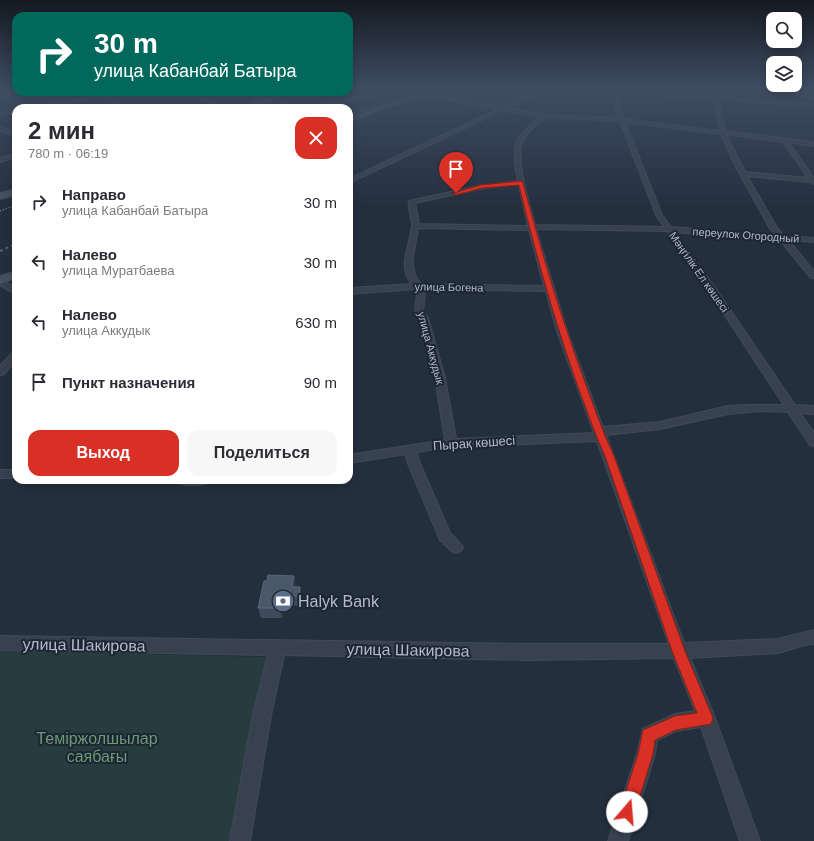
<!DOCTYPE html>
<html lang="ru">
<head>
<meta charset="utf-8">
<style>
	body { margin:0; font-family:Arial,sans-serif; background:#f7f7f7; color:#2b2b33; height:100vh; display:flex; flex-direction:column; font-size:15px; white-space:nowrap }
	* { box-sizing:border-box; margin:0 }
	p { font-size:13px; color:#7c7c81 }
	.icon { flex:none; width:22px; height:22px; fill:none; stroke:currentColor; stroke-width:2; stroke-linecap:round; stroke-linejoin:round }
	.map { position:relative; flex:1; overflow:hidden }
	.sheet { position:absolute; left:12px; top:104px; width:341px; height:380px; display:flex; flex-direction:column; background:#fff; border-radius:12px; box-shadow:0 2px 10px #0003 }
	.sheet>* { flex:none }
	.top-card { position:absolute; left:12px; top:12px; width:341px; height:84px; border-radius:12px; box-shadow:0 2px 10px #0003; background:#00695c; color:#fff; overflow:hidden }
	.controls { position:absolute; left:766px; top:12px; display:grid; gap:8px }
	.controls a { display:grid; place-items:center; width:36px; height:36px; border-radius:8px; background:#fff; box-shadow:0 2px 10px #0003; font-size:20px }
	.pin { position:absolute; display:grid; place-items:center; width:34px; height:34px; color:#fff; margin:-41px -17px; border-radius:50% 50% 50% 0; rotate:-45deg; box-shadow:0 0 4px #0007 }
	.pin .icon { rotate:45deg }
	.me { position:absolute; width:44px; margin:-22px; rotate:18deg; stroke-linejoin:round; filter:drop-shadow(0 0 3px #0008) }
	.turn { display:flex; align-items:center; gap:14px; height:84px; padding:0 16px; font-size:18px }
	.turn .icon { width:52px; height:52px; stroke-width:2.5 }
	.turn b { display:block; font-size:28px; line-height:34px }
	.round { display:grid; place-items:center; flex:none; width:42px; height:42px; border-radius:12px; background:#f7f7f7 }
	.overview { display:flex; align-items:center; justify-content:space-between; height:68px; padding:0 16px }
	h1 { font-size:24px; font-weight:700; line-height:30px }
	.primary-button { display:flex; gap:8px; margin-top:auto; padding:8px 16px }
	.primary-button a { flex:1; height:46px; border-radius:12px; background:#d93025; color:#fff; font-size:16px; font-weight:700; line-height:46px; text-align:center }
	.primary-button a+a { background:#f7f7f7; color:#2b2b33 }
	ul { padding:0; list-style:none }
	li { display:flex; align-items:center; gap:12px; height:60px; padding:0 16px }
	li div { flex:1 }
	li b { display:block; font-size:15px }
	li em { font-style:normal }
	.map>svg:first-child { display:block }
	.green { fill:#263c3f }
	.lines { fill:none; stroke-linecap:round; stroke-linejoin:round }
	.street-casing { stroke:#414a57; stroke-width:2 }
	.secondary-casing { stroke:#414a57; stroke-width:2 }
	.primary-casing { stroke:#414a57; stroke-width:2 }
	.street { fill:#38414e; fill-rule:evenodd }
	.secondary { fill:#465061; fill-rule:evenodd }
	.primary { fill:#56606e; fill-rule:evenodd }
	.rail-far1 { stroke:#5a6575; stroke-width:1.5; stroke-dasharray:1.5 1.5; stroke-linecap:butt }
	.rail { stroke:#5a6575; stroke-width:2; stroke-dasharray:3 3; stroke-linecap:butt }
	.wall { fill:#3f4b5c }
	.shaded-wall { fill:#2f3b4b }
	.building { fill:#4b5868; stroke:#5c6777 }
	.route { fill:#d93025; stroke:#8d1f18 }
	.labels { text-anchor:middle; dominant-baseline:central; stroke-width:4; stroke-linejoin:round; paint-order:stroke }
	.far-street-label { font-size:11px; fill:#b4bcc9; stroke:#1d2633 }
	.street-label { font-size:13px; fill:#b4bcc9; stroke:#1d2633 }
	.near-poi-label { font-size:16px; fill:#b4bcc9; stroke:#1d2633; text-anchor:start }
	.near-street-label { font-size:16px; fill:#b4bcc9; stroke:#1d2633 }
	.near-park-label { font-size:16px; fill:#6b9a76; stroke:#1d2633 }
</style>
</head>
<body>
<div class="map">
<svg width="814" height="841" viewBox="0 0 814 841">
	<rect width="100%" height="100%" fill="#242f3e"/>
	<path class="green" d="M0,651L267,657L245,841H0Z"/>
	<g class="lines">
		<g class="street-casing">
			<path id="street" d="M613,89L713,96L711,89H715L717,97L814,104V106L718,99L725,131L814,142V146L788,142L814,178V184L810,182L747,176L776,226L784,236L814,238V242L788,240L814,271V278H811L780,240L674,232L720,295L795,405L814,406V414L800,413L814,433V446L810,445L788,412L760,411L728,414L660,429L606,435L684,643L778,639L814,630V644L805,645L778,653L690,658L715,718L760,841H740L701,727L676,731L657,740L655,754L628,841H608L637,754L643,729L675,714L695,711L674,658L527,660L284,655L271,715L250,841H230L253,715L268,655L0,650V636L527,644H669L597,441L451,447L417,452L419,461L450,533L463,547L461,551L456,553L451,551L440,540L407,461L406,454L349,463V455L445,440L435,378L420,318L415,312L417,293L416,289L349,294V288L412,284C396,267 411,244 412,225C412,217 407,208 409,201L479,186L518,181C515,169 512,148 519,137C524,130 533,123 540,117L503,110L351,182L349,183V179L498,109L423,95L421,93L502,107L532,94L534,96L508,108L543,115L619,118L616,109V91ZM620,92L713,99L720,131L624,119L620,109ZM544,117L620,121L656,215L664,227L535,225C530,205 514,159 523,140C527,132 538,124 544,117ZM625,122L721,134L735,165L769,227L776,235L671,227L662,215ZM726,134L783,142L808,178L745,172ZM507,185H519L528,226L419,224L415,203L479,189ZM418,228L529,230L544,286L421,284C406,268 416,247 418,228ZM536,229L667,231L713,297L784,405H749L728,406L660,422L603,427L567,331ZM424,289L546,291L557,331L594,433L456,439L445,378L428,318L423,312L425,293Z
				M814,91V93L802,94L800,93Z
				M19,92H28L0,98V96Z
				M99,92H104L126,108H121Z
				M188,92H193L224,108H218Z
				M242,92H248L266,100L297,106L295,107L263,102Z
				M376,92L378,94L318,108H310Z
				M83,98L85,100L37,108H27Z
				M16,110V112L0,115V113Z
				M0,127L16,132V136L0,131Z
				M16,153V157L0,162V158Z
				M0,279L16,288V295L0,285Z
				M16,351V360L4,374L0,375V366L13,352Z
				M0,470H16V478H0Z
				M177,480H209L207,483C199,486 187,486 179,483Z"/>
		</g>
		<g class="secondary-casing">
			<path id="secondary" d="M430,89H439L349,122V118Z
				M285,92H294L248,108H238Z
				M16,189V195L0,199V193Z
				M16,271V278L0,284V276Z"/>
		</g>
		<g class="primary-casing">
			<path id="primary" d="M789,89H798L814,96V100Z"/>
		</g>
		<use href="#street" class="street"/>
		<use href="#secondary" class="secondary"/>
		<use href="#primary" class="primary"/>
		<path class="rail-far1" d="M349,115L422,89
			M0,211L16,205"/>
		<path class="rail" d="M0,251L16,244"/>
	</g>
	<path class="wall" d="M267,581L296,586V587H300L302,597L301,606L284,605L282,618H261L258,608Z"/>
	<path class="shaded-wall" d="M294,576L296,586L295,595L292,587Z
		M300,587L302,597L301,606L299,596Z
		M282,595L284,605L282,618L279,608Z"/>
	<path class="building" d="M268,575L294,576L292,587H300L299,596L282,595L279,608H258L264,581H267Z"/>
	<linearGradient id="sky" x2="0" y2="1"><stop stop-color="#141a22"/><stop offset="0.43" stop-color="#3f4d63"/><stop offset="1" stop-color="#3f4d63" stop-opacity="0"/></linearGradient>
	<rect width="814" height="207" fill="url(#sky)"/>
	<path class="route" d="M521,181L523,183C541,251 561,318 586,385C595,409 603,433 614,456L685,651L713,718L711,724L676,730L655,740L653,754L635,812L633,817L627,820L621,817L619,812L638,754L643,730L675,716L697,713L672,651L605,456C594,432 586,408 577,384C554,319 535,252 519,185L482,188L456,195L453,193L481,185Z"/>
	<defs>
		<g id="bank-disc" transform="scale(1.15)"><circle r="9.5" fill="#5c6f8a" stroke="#1d2633"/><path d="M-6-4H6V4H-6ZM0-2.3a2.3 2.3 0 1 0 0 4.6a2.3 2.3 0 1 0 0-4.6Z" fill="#fff"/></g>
	</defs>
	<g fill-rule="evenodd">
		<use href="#bank-disc" x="283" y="601"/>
	</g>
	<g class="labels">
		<g class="far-street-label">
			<text transform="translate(746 235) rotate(4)">переулок Огородный</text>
			<text transform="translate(699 272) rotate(55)">Мәңгілік Ел көшесі</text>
			<text transform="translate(449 287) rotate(1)">улица Богена</text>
			<text transform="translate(431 348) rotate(75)">улица Аккудык</text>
		</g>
		<g class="street-label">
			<text transform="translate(474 443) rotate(-4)">Пырақ көшесі</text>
		</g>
		<g class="near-poi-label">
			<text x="298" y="601">Halyk Bank</text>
		</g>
		<g class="near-street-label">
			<text transform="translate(84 645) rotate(1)">улица Шакирова</text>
			<text transform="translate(408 650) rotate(1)">улица Шакирова</text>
		</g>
		<g class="near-park-label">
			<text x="97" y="738">Теміржолшылар<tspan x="97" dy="18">саябағы</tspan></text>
		</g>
	</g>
</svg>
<div class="controls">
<a><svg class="icon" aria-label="search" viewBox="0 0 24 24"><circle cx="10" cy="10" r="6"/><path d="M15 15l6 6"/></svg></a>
<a><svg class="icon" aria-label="layers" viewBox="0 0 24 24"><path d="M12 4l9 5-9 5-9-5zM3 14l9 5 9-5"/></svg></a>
</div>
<div class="pin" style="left:456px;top:193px;background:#d93025"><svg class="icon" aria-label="arrive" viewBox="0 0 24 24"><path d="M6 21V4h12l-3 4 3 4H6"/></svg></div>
<svg class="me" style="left:627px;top:812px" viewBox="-20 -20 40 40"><circle r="19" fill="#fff"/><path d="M0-13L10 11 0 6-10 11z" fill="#d93025"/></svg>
<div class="top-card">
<div class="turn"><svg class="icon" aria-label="right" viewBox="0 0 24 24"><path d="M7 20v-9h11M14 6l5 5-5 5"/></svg><div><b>30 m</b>улица Кабанбай Батыра</div></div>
</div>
<section class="sheet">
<div class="overview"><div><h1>2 мин</h1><p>780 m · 06:19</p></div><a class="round" style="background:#d93025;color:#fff"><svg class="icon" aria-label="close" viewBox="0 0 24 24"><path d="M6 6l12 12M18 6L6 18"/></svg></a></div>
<ul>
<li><svg class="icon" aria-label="right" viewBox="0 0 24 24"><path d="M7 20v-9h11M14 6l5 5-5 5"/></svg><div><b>Направо</b><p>улица Кабанбай Батыра</p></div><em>30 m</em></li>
<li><svg class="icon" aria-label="left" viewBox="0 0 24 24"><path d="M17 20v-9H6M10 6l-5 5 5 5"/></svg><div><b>Налево</b><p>улица Муратбаева</p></div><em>30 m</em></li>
<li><svg class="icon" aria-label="left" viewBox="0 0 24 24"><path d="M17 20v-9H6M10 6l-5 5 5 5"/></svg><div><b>Налево</b><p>улица Аккудык</p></div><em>630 m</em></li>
<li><svg class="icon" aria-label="arrive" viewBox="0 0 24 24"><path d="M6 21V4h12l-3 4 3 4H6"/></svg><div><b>Пункт назначения</b></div><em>90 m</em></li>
</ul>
<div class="primary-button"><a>Выход</a><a>Поделиться</a></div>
</section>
</div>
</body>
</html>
